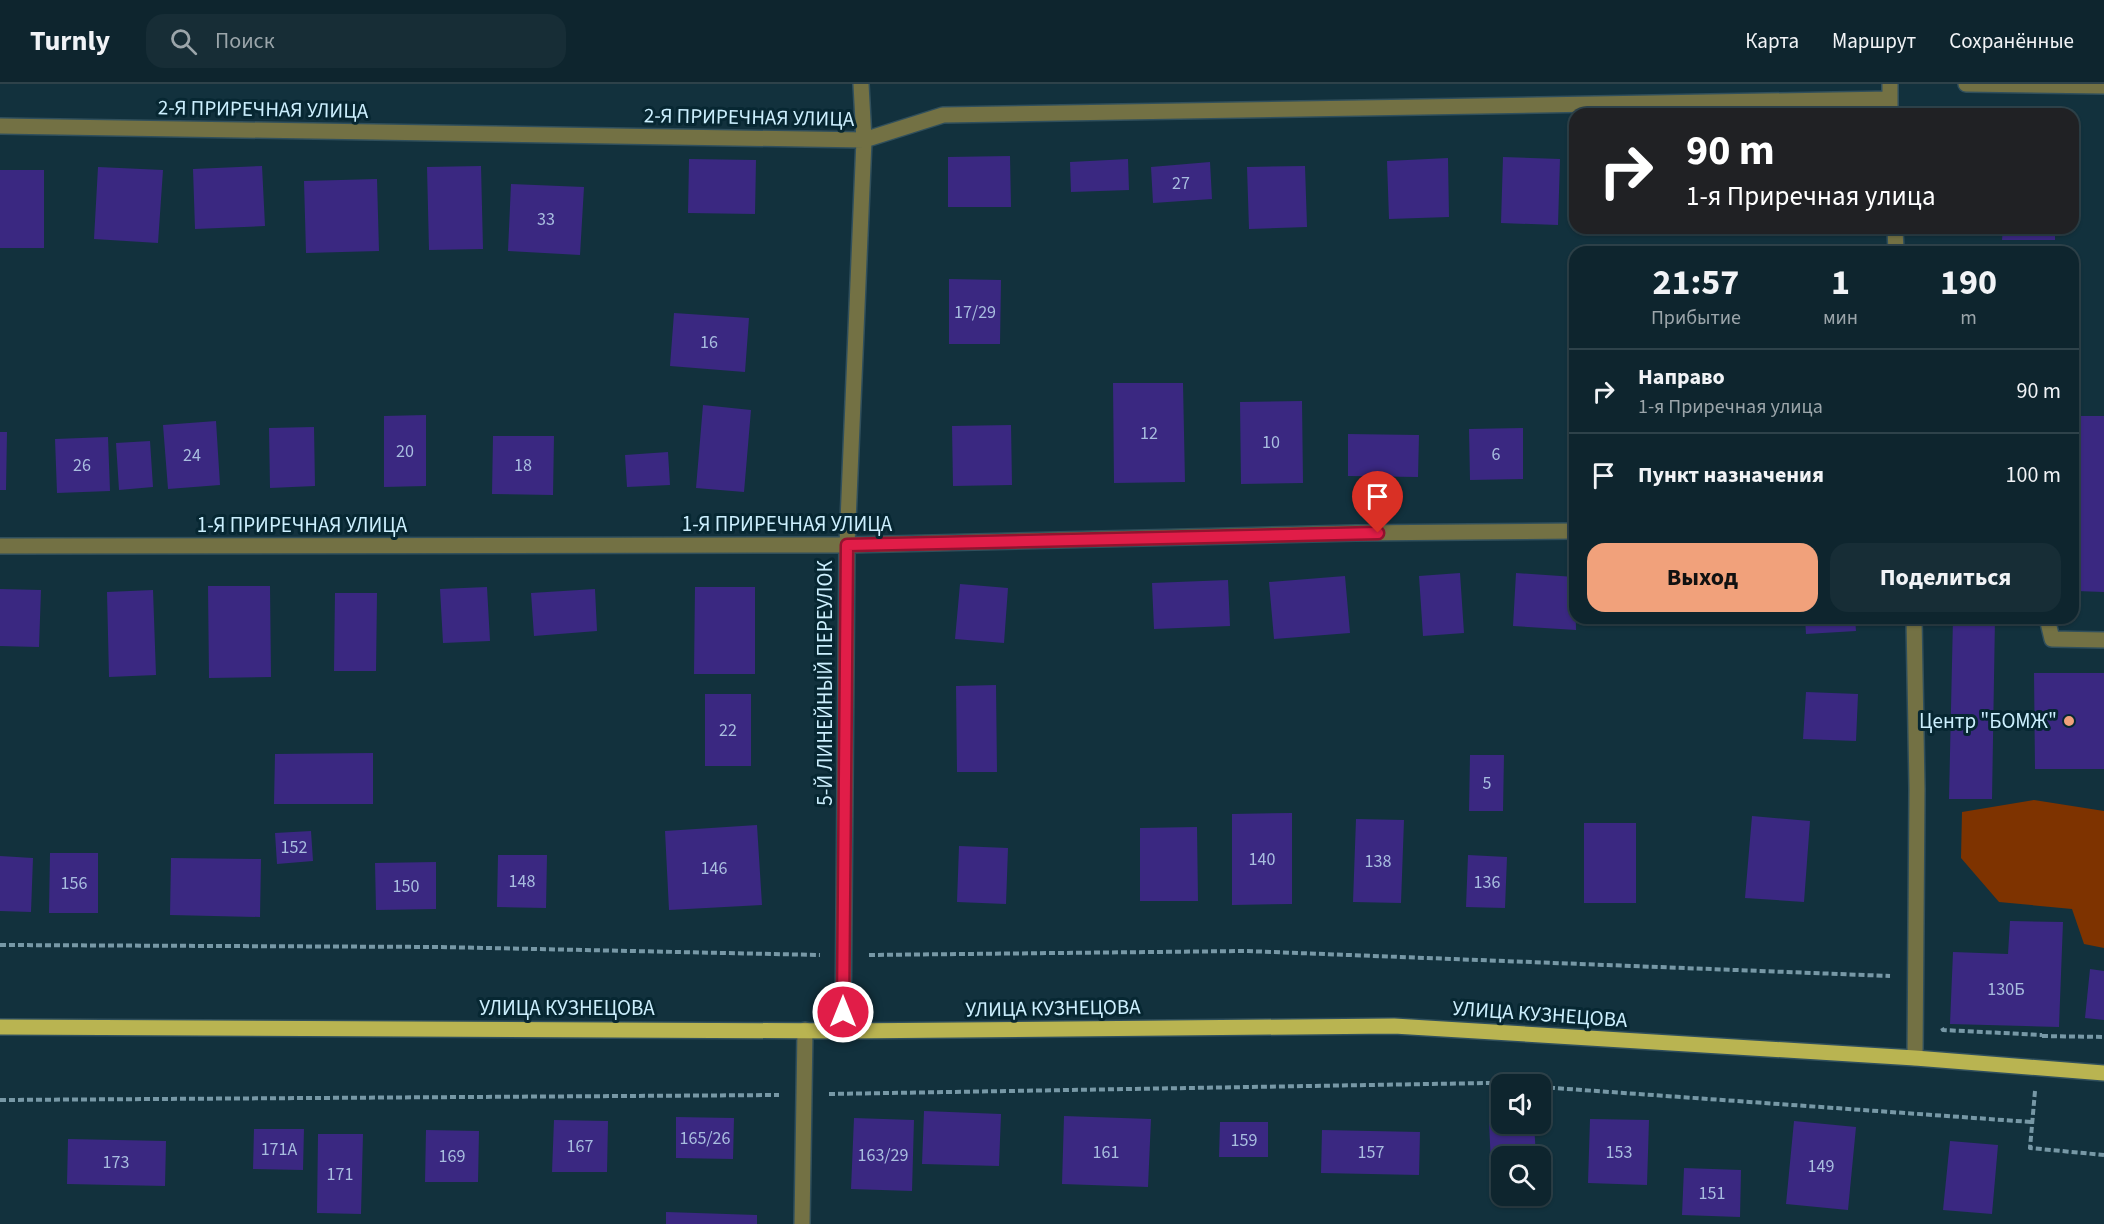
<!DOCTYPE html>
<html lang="ru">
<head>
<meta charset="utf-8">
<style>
	body { margin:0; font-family:"Source Sans 3",sans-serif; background:#172d36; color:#f1f3f6; height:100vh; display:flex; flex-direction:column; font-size:22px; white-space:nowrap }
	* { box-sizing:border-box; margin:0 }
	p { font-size:20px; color:#9ba5aa }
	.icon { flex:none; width:33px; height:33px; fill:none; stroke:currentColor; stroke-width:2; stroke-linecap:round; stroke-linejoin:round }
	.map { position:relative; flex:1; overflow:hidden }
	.panel { position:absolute; left:1569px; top:162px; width:510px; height:378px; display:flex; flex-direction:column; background:#0e252e; border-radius:18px; box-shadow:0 2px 4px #0004,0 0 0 2px #2e424a }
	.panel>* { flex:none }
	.banner { position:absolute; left:1569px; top:24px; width:510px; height:126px; border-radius:18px; box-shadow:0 2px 4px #0004,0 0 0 2px #2e424a; background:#202124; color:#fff; overflow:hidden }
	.tools { position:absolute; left:1491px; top:990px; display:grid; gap:12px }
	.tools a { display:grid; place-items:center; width:60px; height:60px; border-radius:12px; background:#0e252e; box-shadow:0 2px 4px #0004,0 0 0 2px #2e424a; font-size:30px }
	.pin { position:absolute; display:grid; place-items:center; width:51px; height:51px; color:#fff; margin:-62px -26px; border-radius:50% 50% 50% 0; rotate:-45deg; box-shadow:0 0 6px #0007 }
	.pin .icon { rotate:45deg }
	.me { position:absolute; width:66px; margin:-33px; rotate:0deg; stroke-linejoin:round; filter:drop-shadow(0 0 4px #0008) }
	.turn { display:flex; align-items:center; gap:21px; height:126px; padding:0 18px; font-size:27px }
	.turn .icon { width:78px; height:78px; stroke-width:2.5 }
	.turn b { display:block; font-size:42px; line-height:51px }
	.eta { display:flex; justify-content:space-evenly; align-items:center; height:102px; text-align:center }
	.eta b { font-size:36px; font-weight:700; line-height:42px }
	.cta { display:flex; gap:12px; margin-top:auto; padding:12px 18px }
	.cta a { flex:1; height:69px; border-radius:18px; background:#f1a17b; color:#111; font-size:24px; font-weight:700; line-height:69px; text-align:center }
	.cta a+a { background:#172d36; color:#f1f3f6 }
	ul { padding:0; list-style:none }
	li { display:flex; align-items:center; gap:18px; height:84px; padding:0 18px; border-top:2px solid #2e424a }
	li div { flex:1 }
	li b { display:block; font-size:22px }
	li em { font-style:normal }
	header { display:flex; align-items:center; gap:36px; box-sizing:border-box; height:84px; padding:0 30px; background:#0e252e; border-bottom:2px solid #2e424a }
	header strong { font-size:28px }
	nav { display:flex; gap:33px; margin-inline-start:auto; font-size:21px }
	.search { width:420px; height:54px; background:#172d36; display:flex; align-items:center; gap:15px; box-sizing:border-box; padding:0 21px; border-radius:18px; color:#9ba5aa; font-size:22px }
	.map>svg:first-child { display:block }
	.green { fill:#7e3300 }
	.building { fill:#3a2881 }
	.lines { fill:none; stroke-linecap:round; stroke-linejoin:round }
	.minor-casing { stroke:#304f5c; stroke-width:18 }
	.major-casing { stroke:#304f5c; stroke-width:18 }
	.path { stroke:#7798a6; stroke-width:4; stroke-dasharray:6 3; stroke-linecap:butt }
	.minor { stroke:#737144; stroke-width:15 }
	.major { stroke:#b9b451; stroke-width:15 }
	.route-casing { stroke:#92132f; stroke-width:15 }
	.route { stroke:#e11d48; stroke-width:10 }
	.poi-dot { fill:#f1a17b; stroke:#072732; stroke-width:2 }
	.labels { text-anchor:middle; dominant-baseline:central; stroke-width:6; stroke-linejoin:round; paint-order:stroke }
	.number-label { font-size:18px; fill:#a8bddf }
	.street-label { font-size:21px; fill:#cceffe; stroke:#072732 }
	.poi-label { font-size:21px; fill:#cceffe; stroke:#072732; text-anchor:end }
</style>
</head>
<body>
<header>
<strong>Turnly</strong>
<div class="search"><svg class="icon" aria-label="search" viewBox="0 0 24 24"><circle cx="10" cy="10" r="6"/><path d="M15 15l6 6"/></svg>Поиск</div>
<nav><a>Карта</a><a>Маршрут</a><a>Сохранённые</a></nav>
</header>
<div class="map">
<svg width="2104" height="1140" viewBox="0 0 2104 1140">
	<rect width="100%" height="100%" fill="#12313d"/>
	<path class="green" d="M2034,716L2104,727V864L2084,860L2072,825L1999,818L1961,774L1962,728Z"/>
	<path class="building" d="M1010,72L1011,123H948V73Z
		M1503,73L1560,75L1558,141L1501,139Z
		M1448,74L1449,133L1389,135L1387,77Z
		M689,75L756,76L755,130L688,129Z
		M1128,75L1129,106L1071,108L1070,78Z
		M1210,78L1212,115L1153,119L1151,83Z
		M262,82L265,142L195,145L193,85Z
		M481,82L483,165L429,166L427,83Z
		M1305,82L1307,143L1249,145L1247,83Z
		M98,83L163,86L158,159L94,155Z
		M0,86H44V164H0Z
		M377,95L379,167L306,169L304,97Z
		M511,100L584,103L580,171L508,167Z
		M2003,144H2055V156H2002Z
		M949,195L1001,196L1000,260H949Z
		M674,229L749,234L745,288L670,282Z
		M1113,299H1183L1185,398L1114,399Z
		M1302,317L1303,399L1241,400L1240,318Z
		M703,321L751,326L744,408L696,404Z
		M426,331V402L384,403V332Z
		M2073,332H2104V508L2076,507L2078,413H2073Z
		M216,337L220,401L168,405L163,341Z
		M1011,341L1012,401L953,402L952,342Z
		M314,343L315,402L270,404L269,344Z
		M1523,344V395L1470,396L1469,345Z
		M0,348H7L6,406H0Z
		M1348,350L1419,351L1418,393L1348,392Z
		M493,352H554L553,411L492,410Z
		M108,353L110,407L57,409L55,355Z
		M150,357L153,403L119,406L116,359Z
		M668,368L670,401L627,403L625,371Z
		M1460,489L1464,549L1423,552L1419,492Z
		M1516,489L1575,493L1576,546L1513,542Z
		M1345,492L1350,549L1274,555L1269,498Z
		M1228,496L1230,542L1154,545L1152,499Z
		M960,500L1008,504L1004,559L955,555Z
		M208,502H270L271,593L209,594Z
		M487,503L490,557L443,559L440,505Z
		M695,503H755V590H694Z
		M0,505L41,506L39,563L0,562Z
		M595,505L597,547L534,552L531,509Z
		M153,506L156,591L109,593L107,508Z
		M335,509H377L376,587H334Z
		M1805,534H1855L1856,547L1806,550Z
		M1953,534H1995L1992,715H1949Z
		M2034,589H2104V685H2035Z
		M996,601L997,688H957L956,602Z
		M1806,608L1858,610L1856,657L1803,655Z
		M705,610H751V682H705Z
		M373,669V720H274L275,670Z
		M1470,671H1504L1503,727H1469Z
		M1292,729V820L1232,821V730Z
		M1752,732L1810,737L1804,818L1745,814Z
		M1356,735L1404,736L1401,819L1353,818Z
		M1584,739H1636V819H1584Z
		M757,741L762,821L669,826L665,747Z
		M1197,743L1198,817H1140V744Z
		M311,747L313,777L277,780L275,749Z
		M959,762L1008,764L1006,820L957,818Z
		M50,769H98V829H49Z
		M498,771H547L546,824L497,823Z
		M1468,771L1507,773L1505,824L1466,823Z
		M0,772L33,774L31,828L0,827Z
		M171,774L261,775L260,833L170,831Z
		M436,778V825L376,826L375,779Z
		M2010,837L2063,838L2059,943L1950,940L1953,868L2008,870Z
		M2090,885L2104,887V936L2085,934Z
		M924,1027L1001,1030L999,1082L922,1080Z
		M1064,1032L1151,1035L1148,1103L1062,1100Z
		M676,1033L734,1034L733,1075L676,1074Z
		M854,1034L914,1036L912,1107L851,1105Z
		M1590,1035L1649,1036L1647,1101L1588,1099Z
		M554,1036L608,1037L607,1088H552Z
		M1794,1037L1856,1043L1848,1126L1786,1120Z
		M1220,1038H1268V1073H1219Z
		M1489,1038L1534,1040L1536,1072H1502V1079L1491,1080Z
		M254,1045H304L303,1086L253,1085Z
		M426,1046L479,1047L478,1098H425Z
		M1322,1046L1420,1048L1419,1091L1321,1089Z
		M318,1050H363L361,1130L317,1129Z
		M68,1055L166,1057L165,1102L67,1100Z
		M1950,1057L1998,1061L1992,1130L1943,1126Z
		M1684,1084L1741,1086L1740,1133L1682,1131Z
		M666,1128L757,1131V1140H666Z"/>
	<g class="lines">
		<g class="minor-casing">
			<path id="minor" d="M1890,0V30
				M1966,0L2104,2
				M0,42L864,56L943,31L1890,15
				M1895,144L1896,168
				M0,462L847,461L1356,449L1575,447
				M1914,534L1917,705L1915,974
				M2047,534L2052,555L2104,556
				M843,947L847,461L864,56L861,0
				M802,1140L805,946"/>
		</g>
		<g class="major-casing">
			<path id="major" d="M0,943L843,947L1394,942L1915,974L2104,989"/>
		</g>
		<path class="path" d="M0,861L441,863L820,871
			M869,871L1246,867L1890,892
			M1942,944L1943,946L2042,951
			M2042,952L2104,953
			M1540,1003L2031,1038
			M2035,1007L2030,1064L2104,1071
			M829,1010L1488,999L1509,1000
			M0,1016L779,1011"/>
		<use href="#minor" class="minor"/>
		<use href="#major" class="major"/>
	</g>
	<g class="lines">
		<g class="route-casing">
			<path id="route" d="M843,928L847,461L1378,449"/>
		</g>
		<use href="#route" class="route"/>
	</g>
	<circle class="poi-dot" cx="2069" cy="637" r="6"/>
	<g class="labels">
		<g class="number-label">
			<text x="1181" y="99">27</text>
			<text x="546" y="135">33</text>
			<text x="975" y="228">17/29</text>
			<text x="709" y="258">16</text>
			<text x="1149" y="349">12</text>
			<text x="1271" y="358">10</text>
			<text x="405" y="367">20</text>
			<text x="1496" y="370">6</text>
			<text x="192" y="371">24</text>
			<text x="82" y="381">26</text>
			<text x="523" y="381">18</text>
			<text x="728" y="646">22</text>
			<text x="1487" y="699">5</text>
			<text x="294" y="763">152</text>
			<text x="1262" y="775">140</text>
			<text x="1378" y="777">138</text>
			<text x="714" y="784">146</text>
			<text x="522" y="797">148</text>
			<text x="1487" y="798">136</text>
			<text x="74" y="799">156</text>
			<text x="406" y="802">150</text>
			<text x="2006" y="905">130Б</text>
			<text x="705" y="1054">165/26</text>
			<text x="1244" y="1056">159</text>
			<text x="580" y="1062">167</text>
			<text x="279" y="1065">171А</text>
			<text x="1106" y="1068">161</text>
			<text x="1371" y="1068">157</text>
			<text x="1619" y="1068">153</text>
			<text x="883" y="1071">163/29</text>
			<text x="452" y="1072">169</text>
			<text x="116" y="1078">173</text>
			<text x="1821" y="1082">149</text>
			<text x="340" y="1090">171</text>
			<text x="1712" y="1109">151</text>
		</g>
		<g class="street-label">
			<text transform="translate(263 25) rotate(1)">2-Я ПРИРЕЧНАЯ УЛИЦА</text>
			<text transform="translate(749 33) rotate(1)">2-Я ПРИРЕЧНАЯ УЛИЦА</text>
			<text x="787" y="440">1-Я ПРИРЕЧНАЯ УЛИЦА</text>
			<text x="302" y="441">1-Я ПРИРЕЧНАЯ УЛИЦА</text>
			<text transform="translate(825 599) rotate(-90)">5-Й ЛИНЕЙНЫЙ ПЕРЕУЛОК</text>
			<text x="567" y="924">УЛИЦА КУЗНЕЦОВА</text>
			<text transform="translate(1053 924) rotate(-1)">УЛИЦА КУЗНЕЦОВА</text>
			<text transform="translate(1540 930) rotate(4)">УЛИЦА КУЗНЕЦОВА</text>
		</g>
		<g class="poi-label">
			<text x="2057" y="637">Центр "БОМЖ"</text>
		</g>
	</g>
</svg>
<div class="tools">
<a><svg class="icon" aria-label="sound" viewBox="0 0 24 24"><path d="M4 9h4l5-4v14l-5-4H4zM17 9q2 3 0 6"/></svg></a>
<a><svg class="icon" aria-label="search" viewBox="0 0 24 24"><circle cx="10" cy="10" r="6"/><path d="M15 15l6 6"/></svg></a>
</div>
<div class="pin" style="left:1378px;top:449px;background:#d93025"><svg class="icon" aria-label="arrive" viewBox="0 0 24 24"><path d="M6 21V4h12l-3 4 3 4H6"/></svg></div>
<svg class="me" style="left:843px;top:928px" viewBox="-20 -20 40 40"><circle r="17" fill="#e11d48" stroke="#fff" stroke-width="3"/><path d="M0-11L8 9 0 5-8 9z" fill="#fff"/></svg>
<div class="banner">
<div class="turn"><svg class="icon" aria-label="right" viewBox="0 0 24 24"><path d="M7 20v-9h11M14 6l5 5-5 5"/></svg><div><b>90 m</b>1-я Приречная улица</div></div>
</div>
<section class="panel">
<div class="eta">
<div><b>21:57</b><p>Прибытие</p></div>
<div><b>1</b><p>мин</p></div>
<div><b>190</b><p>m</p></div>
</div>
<ul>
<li><svg class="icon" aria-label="right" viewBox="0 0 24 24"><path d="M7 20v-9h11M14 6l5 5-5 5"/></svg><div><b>Направо</b><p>1-я Приречная улица</p></div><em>90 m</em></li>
<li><svg class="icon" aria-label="arrive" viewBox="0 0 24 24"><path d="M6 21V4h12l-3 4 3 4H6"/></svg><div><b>Пункт назначения</b></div><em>100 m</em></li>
</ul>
<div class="cta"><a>Выход</a><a>Поделиться</a></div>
</section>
</div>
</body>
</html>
